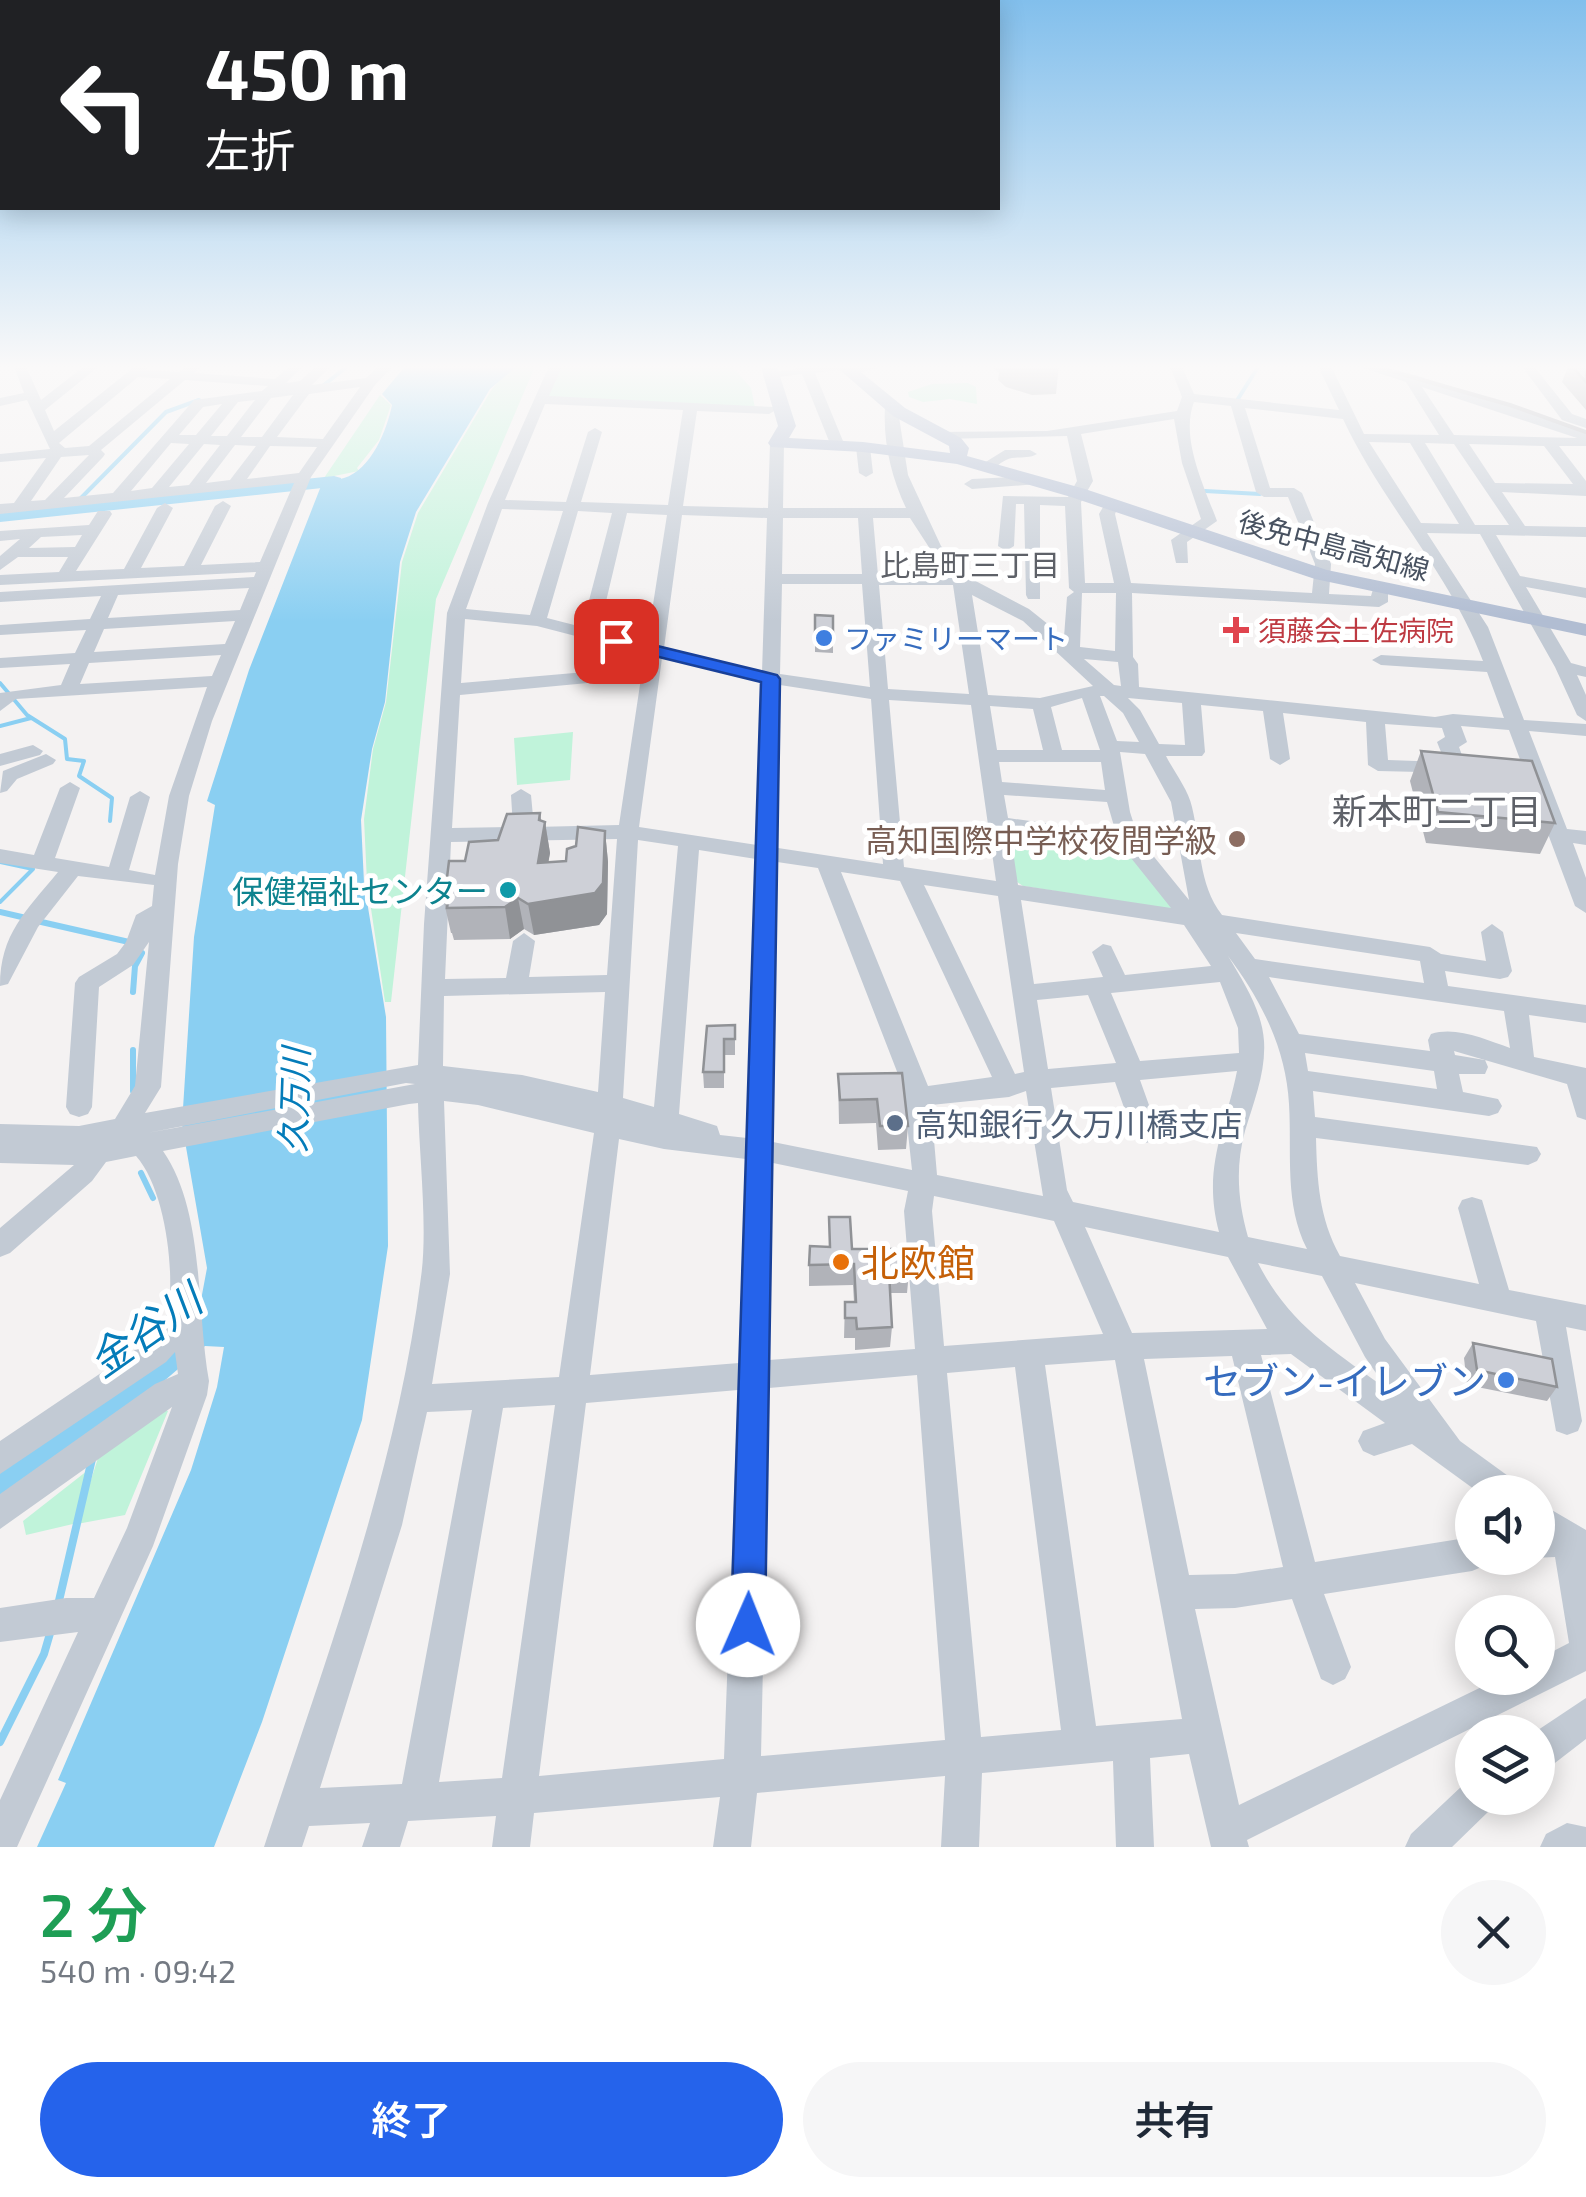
<!DOCTYPE html>
<html lang="ja">
<head>
<meta charset="utf-8">
<style>
	body { margin:0; font-family:"Exo 2","Noto Sans JP",sans-serif; background:#f6f6f7; color:#1f2937; height:100vh; display:flex; flex-direction:column; font-size:38px; white-space:nowrap }
	* { box-sizing:border-box; margin:0 }
	p { font-size:32px; color:#747a83 }
	.icon { flex:none; width:55px; height:55px; fill:none; stroke:currentColor; stroke-width:2; stroke-linecap:round; stroke-linejoin:round }
	.map { position:relative; height:1847px; overflow:hidden }
	.details { display:flex; flex-direction:column; background:#fff; flex:1 }
	.details>* { flex:none }
	.banner { position:absolute; left:0px; top:0px; width:1000px; height:210px; box-shadow:0 5px 25px #0003; background:#202124; color:#fff; overflow:hidden }
	.tools { position:absolute; left:1455px; top:1475px; display:grid; gap:20px }
	.tools a { display:grid; place-items:center; width:100px; height:100px; border-radius:50%; background:#fff; box-shadow:0 5px 25px #0003; font-size:50px }
	.pin { position:absolute; display:grid; place-items:center; width:85px; height:85px; color:#fff; margin:-42px; border-radius:20px; box-shadow:0 5px 15px #0006 }
	.me { position:absolute; width:110px; margin:-55px; rotate:1deg; stroke-linejoin:round; filter:drop-shadow(0 0 8px #0008) }
	.turn { display:flex; align-items:center; gap:35px; height:210px; padding:0 40px; font-size:45px }
	.turn .icon { width:130px; height:130px; stroke-width:2.5 }
	.turn b { display:block; font-size:70px; line-height:85px }
	.round { display:grid; place-items:center; flex:none; width:105px; height:105px; border-radius:52px; background:#f6f6f7 }
	.summary { display:flex; align-items:center; justify-content:space-between; height:170px; padding:0 40px }
	h1 { font-size:60px; font-weight:600; line-height:75px; color:#1e9e55 }
	.button { display:flex; gap:20px; margin-top:auto; padding:20px 40px }
	.button a { flex:1; height:115px; border-radius:60px; background:#2563eb; color:#fff; font-size:40px; font-weight:600; line-height:115px; text-align:center }
	.button a+a { background:#f6f6f7; color:#1f2937 }
	.map>svg:first-child { display:block }
	.green { fill:#c0f3da }
	.water { fill:#8acff2 }
	.lines { fill:none; stroke-linecap:round; stroke-linejoin:round }
	.stream-far2 { stroke:#8acff2; stroke-width:4 }
	.stream-far1 { stroke:#8acff2; stroke-width:6 }
	.stream { stroke:#8acff2; stroke-width:8 }
	.river { fill:#8acff2; fill-rule:evenodd }
	.minor { fill:#c2cad4; fill-rule:evenodd }
	.major { fill:#b1bdd2; fill-rule:evenodd }
	.rail { stroke:#b4b6bd; stroke-width:4 }
	.wall { fill:#b1b3b9 }
	.shaded-wall { fill:#909296 }
	.building { fill:#ced0d7; stroke:#909296; stroke-width:2.5 }
	.route { fill:#2563eb; stroke:#184099; stroke-width:2.5 }
	.health-dot { fill:#e0444e; stroke:#fff; stroke-width:4 }
	.shop-dot { fill:#3f7fe0; stroke:#fff; stroke-width:4 }
	.education-dot { fill:#8d6e63; stroke:#fff; stroke-width:4 }
	.culture-dot { fill:#0f9aa8; stroke:#fff; stroke-width:4 }
	.service-dot { fill:#5c6f8a; stroke:#fff; stroke-width:4 }
	.food-dot { fill:#e8710a; stroke:#fff; stroke-width:4 }
	.labels { text-anchor:middle; dominant-baseline:central; stroke-width:10; stroke-linejoin:round; paint-order:stroke }
	.far-street-label { font-size:28px; fill:#485261; stroke:#fff }
	.far-health-label { font-size:28px; fill:#be3a42; stroke:#fff; text-anchor:start }
	.far-shop-label { font-size:28px; fill:#366cbe; stroke:#fff; text-anchor:start }
	.far-neighbourhood-label { font-size:30px; fill:#5e6168; stroke:#fff }
	.education-label { font-size:32px; fill:#785e54; stroke:#fff; text-anchor:end }
	.culture-label { font-size:32px; fill:#0d838f; stroke:#fff; text-anchor:end }
	.service-label { font-size:32px; fill:#4e5e75; stroke:#fff; text-anchor:start }
	.neighbourhood-label { font-size:35px; fill:#5e6168; stroke:#fff }
	.water-label { font-size:35px; font-style:italic; fill:#047cb9; stroke:#fff }
	.near-food-label { font-size:38px; fill:#c56008; stroke:#fff; text-anchor:start }
	.near-shop-label { font-size:38px; fill:#366cbe; stroke:#fff; text-anchor:end }
	.near-water-label { font-size:42px; font-style:italic; fill:#047cb9; stroke:#fff }
</style>
</head>
<body>
<div class="map">
<svg width="1586" height="1847" viewBox="0 0 1586 1847">
	<rect width="100%" height="100%" fill="#f4f2f2"/>
	<path class="green" d="M525,364H536L436,599L391,1002H385L367,882L364,819L373,749L386,702L402,562L418,513L492,389L508,372Z
		M561,364H730L751,388L755,408L546,398Z
		M968,383L976,387L977,404L950,399L923,402L909,397L908,392L932,384Z
		M380,395L391,405L379,440L357,468L359,471L324,478Z
		M573,732L570,780L517,785L514,738Z
		M1006,830L1127,847L1173,905L1171,909L1023,886L1014,880Z
		M159,1409L168,1411L125,1515L77,1524L98,1458Z
		M92,1467L73,1524L26,1535L23,1521Z"/>
	<path class="water" d="M407,364H520L490,389L416,512L400,562L385,702L372,749L361,820L364,883L386,1017L388,1246L362,1420L262,1722L214,1847H37L66,1783L58,1780L191,1470L217,1387L224,1347L205,1346L150,1393L0,1498V1470L196,1316L201,1300L207,1268L182,1124L194,937L215,805L207,801L249,670L321,486H293L294,483C310,482 329,483 344,478C371,470 387,430 392,405L382,394Z"/>
	<g class="lines">
		<path class="stream-far2" d="M324,385L350,364
			M1236,402L1260,364
			M1205,491L1260,494
			M80,499L166,412L199,400
			M0,683L27,715L65,739L67,759L84,761L79,776L112,798L110,821
			M0,726L31,718
			M0,862L33,869L0,902
			M0,912L6,913"/>
		<path class="stream-far1" d="M0,912L26,918
			M37,921L129,942
			M133,992L135,966L142,953
			M133,1050V1091
			M141,1173L153,1198"/>
		<path class="stream" d="M58,1605L92,1459
			M0,1742L44,1654L51,1630"/>
		<path class="river" d="M334,476L341,478V486L0,522V510Z"/>
		<path class="minor" d="M13,364H25L41,400L87,364H102L45,410L54,431L138,364H152L147,370L179,372L189,364H203L194,373L275,379L292,364H305L286,383L300,381L319,364H333L312,385L366,378L381,364H395L375,385L311,477L212,721L189,796L178,864L161,1087L145,1113L418,1065L424,924L447,613L488,503L550,364H563L549,396L774,407L776,410L769,414L697,411L683,506L768,508L770,443L777,439L784,443L783,508H906C891,476 883,442 885,407L897,404L908,475L941,546L968,577L1029,609L1064,637L1067,597L1074,592L1069,588L1065,506L1040,505V599H1028L1026,595L1024,504H1016L1014,546L1006,551L998,546L1003,496L1068,497L1077,481L1067,436L942,439L935,435L937,432L1047,431L1177,411L1182,397L1169,364H1181L1194,394L1339,410L1317,364H1330L1364,434L1439,435L1406,382L1351,364H1371L1415,375L1586,431V446H1559L1586,481V496L1502,492L1525,526L1586,527V537L1496,535L1520,576L1586,588V598L1526,587L1571,663L1586,667V677L1577,675L1586,695V721L1577,715L1555,667L1480,534L1427,533L1488,627L1524,720L1586,724V736L1529,731L1567,829L1586,831V845L1573,843L1586,878V913L1575,906L1509,730L1461,726L1467,742L1459,747L1467,769L1464,773L1378,771L1368,765L1366,722L1283,713L1290,759L1280,765L1270,759L1263,711L1201,705L1205,752L1202,756H1166C1174,772 1188,789 1192,807C1201,844 1198,884 1222,915L1430,947L1441,954L1486,961L1481,932L1492,924L1503,932L1512,971L1508,977L1500,979L1445,971L1448,986L1586,1005V1023L1529,1015L1534,1057L1586,1068V1120L1577,1117L1567,1084L1454,1051L1455,1055L1485,1060L1488,1067L1485,1074H1459L1463,1092L1498,1099L1502,1106L1498,1113L1489,1116L1313,1091L1315,1117L1537,1147L1541,1154L1537,1161L1528,1165L1316,1138C1317,1180 1319,1218 1340,1256L1479,1284L1458,1208L1462,1200L1472,1197L1482,1200L1509,1290L1586,1305V1331L1566,1327L1582,1421L1578,1431L1567,1435L1556,1431L1536,1321L1355,1283L1385,1339L1460,1441L1515,1481L1520,1492H1478L1412,1444L1374,1456L1363,1451L1358,1441L1363,1431L1385,1423L1291,1354L1261,1355L1315,1562L1472,1537V1558H1487L1484,1566L1472,1571L1324,1594L1351,1667L1345,1679L1333,1685L1321,1679L1292,1599L1235,1608L1195,1609L1239,1805L1500,1678H1538V1659L1569,1643L1555,1557L1533,1558H1538V1502L1586,1530V1671L1247,1840L1249,1847H1211L1189,1754L1150,1758L1154,1847H1116L1113,1761L982,1773L979,1847H941L945,1776L757,1793L751,1847H713L720,1797L534,1813L530,1847H492L496,1816L408,1821L400,1847H362L370,1823L309,1826L302,1847H264C325,1660 396,1474 421,1277C428,1228 419,1155 418,1103L409,1104L163,1151C205,1212 196,1309 209,1381L207,1395L153,1546L17,1847H0V1800L78,1632L0,1642V1608L66,1598H94L127,1528L172,1407L0,1529V1494L155,1384L178,1374L175,1352L166,1362L0,1474V1441L144,1344C155,1332 167,1321 169,1305C174,1264 164,1187 136,1156L106,1162L92,1181L10,1253L0,1257V1228L74,1165L0,1163V1124L79,1126L115,1119L135,1086L149,942L133,965L99,987L92,1107L88,1114L79,1117L70,1114L66,1107L75,983L79,977L117,954L126,942L136,915L152,906L154,885L78,876L38,927L8,984L0,986C0,934 26,911 58,872L0,863V849L34,855L60,788L70,782L80,788L55,858L109,867L130,797L140,791L150,797L129,870L155,875L169,796L207,687L16,699L0,711V693L61,685L70,664L0,668V658L75,653L86,630L0,635V625L90,619L101,596L0,602V592L254,577L256,572L0,585V575L59,572L68,557H18L0,570V556L20,539L0,541V531L89,525L98,511H110L112,514L76,571L124,569L157,508L165,503L173,508L141,568L184,566L215,506L223,501L231,506L201,565L260,562L294,483L0,514V504L14,503L46,458L0,462V454L50,449L27,400L0,406V398L24,393ZM138,377L170,379L89,446L65,448L59,443ZM185,380L268,386L262,391L194,400L113,493L64,498L103,457L105,454L101,450ZM360,387L323,439L277,437L309,394ZM1422,387L1577,438L1454,435ZM293,395L262,437H241L271,398ZM255,400L227,436H211L238,402ZM1194,402L1231,406L1256,492L1264,497H1288L1315,564L1312,593L1131,583L1115,514L1119,505L1111,500L1106,502L1099,514L1114,583H1085L1081,502L1093,481L1081,434L1174,419L1182,463L1201,519L1171,540L1176,563H1188L1187,542L1217,521C1204,486 1180,438 1194,402ZM222,404L196,435H179L203,407ZM545,404L683,410L668,505L581,502L602,432L595,428L588,432L566,502L505,500ZM1245,408L1343,419C1383,505 1449,571 1483,661L1381,655L1372,660L1381,665L1487,672L1504,718L1453,714L1435,717L1139,687L1138,664L1133,657L1132,593L1379,607L1388,602V590L1380,585L1374,586L1371,596L1329,594L1331,564L1302,493L1294,488H1270ZM1369,442L1410,443L1459,524L1421,523ZM171,443L189,444L152,488L131,491ZM1425,443L1454,444L1509,525H1475ZM204,444L220,445L189,485L169,487ZM1469,444L1544,446L1573,484L1495,483ZM235,445L256,446L230,480L206,483ZM270,446L317,447L299,473L247,479ZM89,455L45,500L31,501L61,457ZM502,509L563,511L530,615L466,609ZM578,511L612,513L582,627L547,618ZM627,513L667,515L647,643L599,631ZM682,515L767,518L762,672L664,648ZM783,518H858L862,574H782ZM873,518H910L947,575H878ZM82,535L75,547L29,548L41,537ZM782,584H862L870,687L780,674ZM879,585H953L969,694L888,689ZM249,588L240,610L108,618L118,595ZM1082,593H1116L1115,651L1080,647ZM972,595L1023,621L1093,686L1040,698L988,695ZM465,619L537,626L645,654L643,667L461,683ZM235,621L225,644L94,652L104,629ZM221,655L212,676L80,684L89,663ZM662,658L762,683L757,845L639,827ZM1084,659L1118,662L1121,686L1114,685ZM641,678L619,825L534,827L531,795L521,789L511,795L513,827L452,828L460,695ZM780,685L871,699L883,864L778,848ZM1100,696H1104L1123,713L1139,742L1117,741ZM1082,698L1100,750H1062L1051,707ZM1128,698L1182,703L1185,745L1159,744L1140,710ZM889,700L971,705L996,881L904,867ZM990,706L1033,709L1043,750H997ZM1385,724L1442,728L1445,737L1437,742L1445,762L1388,760ZM1120,752L1145,754L1171,802L1189,900L1138,837L1130,812ZM999,762H1101L1105,790L1002,782ZM1004,795L1107,802L1116,833L1008,818ZM1010,831L1123,848L1171,908L1018,885ZM617,839L607,975L529,977L535,941L524,933L513,941L506,978L445,979L451,842ZM638,840L678,846L654,1107L623,1098ZM699,850L756,859L747,1138L720,1135L717,1126L679,1114ZM777,862L818,868L903,1087L912,1170L773,1142ZM841,872L900,881L992,1077L928,1086ZM924,885L998,896L1024,1072L1015,1074ZM1021,900L1184,925L1211,966L1125,975L1111,946L1103,944L1092,952L1103,977L1034,984ZM1236,933L1420,961L1424,983L1255,959ZM1228,956C1261,1000 1286,1048 1289,1104C1292,1153 1284,1204 1307,1249L1248,1237C1238,1202 1235,1167 1245,1131C1254,1101 1266,1072 1264,1041C1262,1010 1243,981 1228,956ZM1269,977L1504,1011L1510,1048C1486,1040 1457,1026 1431,1034L1428,1040L1430,1051L1299,1034ZM1220,982L1238,1028L1239,1053L1140,1061L1111,993ZM605,992L598,1092L522,1075L443,1066L444,996ZM1088,995L1116,1063L1048,1069L1037,1000ZM1305,1053L1434,1071L1437,1089L1308,1071ZM1237,1071C1225,1131 1202,1168 1219,1232L1073,1202L1067,1190L1051,1088L1115,1082L1133,1133L1137,1140L1146,1143L1155,1140L1159,1133L1140,1080ZM406,1083L415,1084L147,1133ZM1026,1091L1043,1196L937,1175L931,1105L1009,1097ZM444,1101L478,1105L594,1133L559,1377L432,1384L450,1274ZM619,1139L664,1149L746,1159L739,1363L590,1375ZM773,1163L908,1191L904,1211L915,1349L769,1360ZM934,1196L1054,1221L1103,1334L944,1346L932,1211ZM1085,1227L1228,1257L1267,1329L1132,1333ZM1258,1263L1322,1276L1365,1357L1387,1389C1334,1351 1289,1324 1258,1263ZM1232,1356L1283,1567L1235,1574L1189,1575L1144,1359ZM1115,1360L1182,1719L1096,1726L1045,1365ZM1015,1367L1061,1730L981,1737L947,1373ZM917,1375L945,1740L761,1756L769,1388ZM738,1390L724,1759L539,1776L586,1403ZM555,1405L502,1778L439,1782L503,1408ZM472,1410L402,1784L320,1788L402,1525L427,1412Z
			M821,364H849L848,367L893,364L849,375L844,374V369L815,373L845,446L838,450L831,446L802,374L772,378L765,374Z
			M1520,364H1532L1572,414L1586,419V428L1562,420Z
			M863,443L870,447L873,473L866,477L859,473L856,447Z
			M1005,450H1030L1037,454C1027,460 1016,455 1006,460C996,465 996,470 984,469V463Z
			M1033,476L1038,478V484L972,489L964,484L972,479Z
			M33,745L43,751L40,755L0,766V754Z
			M46,754L56,760L53,764L17,779L7,791L0,793L3,771Z
			M1586,1698V1739L1551,1766L1538,1771L1535,1732Z
			M1472,1781V1798H1494L1489,1811L1452,1847H1405L1411,1834L1463,1785Z
			M1567,1823L1586,1827V1847H1540L1546,1834Z"/>
		<path class="major" d="M760,364H776L796,426L789,438L863,442L950,453L949,446L893,416L833,364H851L905,408L961,438L969,448L967,456L1085,489L1327,570L1586,624V636L1315,579L1071,497L957,464L863,452L771,447L768,443L778,426Z"/>
		<path class="rail" d="M1366,364L1510,405L1586,432"/>
	</g>
	<path class="wall" d="M990,364H1059L1056,394L1032,395L1006,387L998,380L999,373Z
		M1569,364H1586V410L1562,382Z
		M815,615L833,616V653L815,652Z
		M1421,751L1555,823L1540,854L1426,843L1410,781Z
		M541,821L545,822L550,853L548,862L566,861L605,831L608,862L607,914L599,925L534,935L524,929L510,939L454,940L452,933H451L444,902L465,861Z
		M735,1025V1055H724V1088H704L703,1072L707,1026Z
		M902,1073L908,1126L906,1149L878,1150L876,1123L839,1124L838,1074Z
		M829,1217L852,1249L909,1272L907,1293H890L892,1327L890,1347L855,1350V1338H844L845,1302H854L853,1285L809,1286V1265L829,1247Z
		M1473,1343L1557,1387L1547,1401L1467,1385L1464,1358Z"/>
	<path class="shaded-wall" d="M540,813L543,835L545,822L550,853L543,894L538,863Z
		M605,831L608,862L607,914L599,925L534,935L528,904Z
		M518,898L524,929L510,939L505,907Z"/>
	<path class="building" d="M1570,364H1586V382Z
		M815,615L833,616V638H815Z
		M1421,751L1532,761L1555,823L1438,812Z
		M540,813L539,820L545,822L538,863L566,861L567,849L576,846L578,827L605,831L603,883L595,893L528,904L518,898L505,907L447,908L448,902H444L449,861H465L469,842L498,840L507,814Z
		M735,1025V1039H724V1072H703L707,1026Z
		M902,1073L908,1126H880L877,1099L840,1100L838,1074Z
		M829,1217H850L852,1249H907L909,1272H889L892,1327L857,1329L856,1318H845V1302H856L854,1264L809,1265L810,1246L830,1247Z
		M1473,1343L1552,1359L1557,1387L1477,1370Z"/>
	<linearGradient id="sky" x2="0" y2="1"><stop stop-color="#82bfec"/><stop offset="0.59" stop-color="#faf9f9"/><stop offset="1" stop-color="#faf9f9" stop-opacity="0"/></linearGradient>
	<rect width="1586" height="622" fill="url(#sky)"/>
	<path class="route" d="M616,636L777,675L780,679L765,1625L760,1637L748,1642L736,1637L731,1625L761,682L610,645V637Z"/>
	<path class="health-dot" d="M1231 615h10v10h10v10h-10v10h-10v-10h-10v-10h10z"/>
	<g class="shop-dot">
		<circle cx="824" cy="638" r="10"/>
		<circle cx="1506" cy="1380" r="10"/>
	</g>
	<circle class="education-dot" cx="1237" cy="839" r="10"/>
	<circle class="culture-dot" cx="508" cy="890" r="10"/>
	<circle class="service-dot" cx="895" cy="1123" r="10"/>
	<circle class="food-dot" cx="841" cy="1262" r="10"/>
	<g class="labels">
		<g class="far-street-label">
			<text transform="translate(1334 545) rotate(15)">後免中島高知線</text>
		</g>
		<g class="far-health-label">
			<text x="1258" y="630">須藤会土佐病院</text>
		</g>
		<g class="far-shop-label">
			<text x="844" y="638">ファミリーマート</text>
		</g>
		<g class="far-neighbourhood-label">
			<text x="970" y="564">比島町三丁目</text>
		</g>
		<g class="education-label">
			<text x="1217" y="839">高知国際中学校夜間学級</text>
		</g>
		<g class="culture-label">
			<text x="488" y="890">保健福祉センター</text>
		</g>
		<g class="service-label">
			<text x="915" y="1123">高知銀行 久万川橋支店</text>
		</g>
		<g class="neighbourhood-label">
			<text x="1437" y="810">新本町二丁目</text>
		</g>
		<g class="water-label">
			<text transform="translate(293 1100) rotate(-88)">久万川</text>
		</g>
		<g class="near-food-label">
			<text x="861" y="1262">北欧館</text>
		</g>
		<g class="near-shop-label">
			<text x="1486" y="1380">セブン-イレブン</text>
		</g>
		<g class="near-water-label">
			<text transform="translate(144 1329) rotate(-35)">金谷川</text>
		</g>
	</g>
</svg>
<div class="tools">
<a><svg class="icon" aria-label="sound" viewBox="0 0 24 24"><path d="M4 9h4l5-4v14l-5-4H4zM17 9q2 3 0 6"/></svg></a>
<a><svg class="icon" aria-label="search" viewBox="0 0 24 24"><circle cx="10" cy="10" r="6"/><path d="M15 15l6 6"/></svg></a>
<a><svg class="icon" aria-label="layers" viewBox="0 0 24 24"><path d="M12 4l9 5-9 5-9-5zM3 14l9 5 9-5"/></svg></a>
</div>
<div class="pin" style="left:616px;top:641px;background:#d93025"><svg class="icon" aria-label="arrive" viewBox="0 0 24 24"><path d="M6 21V4h12l-3 4 3 4H6"/></svg></div>
<svg class="me" style="left:748px;top:1625px" viewBox="-20 -20 40 40"><circle r="19" fill="#fff"/><path d="M0-13L10 11 0 6-10 11z" fill="#2563eb"/></svg>
<div class="banner">
<div class="turn"><svg class="icon" aria-label="left" viewBox="0 0 24 24"><path d="M17 20v-9H6M10 6l-5 5 5 5"/></svg><div><b>450 m</b>左折</div></div>
</div>
</div>
<section class="details">
<div class="summary"><div><h1>2 分</h1><p>540 m · 09:42</p></div><a class="round"><svg class="icon" aria-label="close" viewBox="0 0 24 24"><path d="M6 6l12 12M18 6L6 18"/></svg></a></div>
<div class="button"><a>終了</a><a>共有</a></div>
</section>
</body>
</html>
